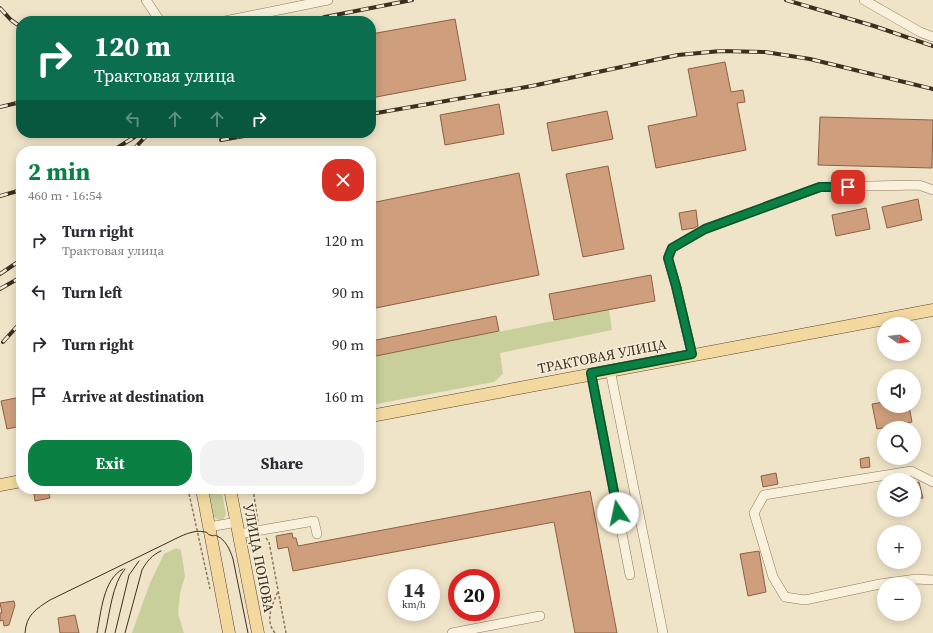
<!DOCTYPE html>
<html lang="en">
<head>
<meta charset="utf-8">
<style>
	body { margin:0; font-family:"Source Serif 4",serif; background:#f2f2f3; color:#2b2b33; height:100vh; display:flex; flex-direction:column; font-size:15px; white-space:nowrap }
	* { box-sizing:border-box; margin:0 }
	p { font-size:13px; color:#7c7c81 }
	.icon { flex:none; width:22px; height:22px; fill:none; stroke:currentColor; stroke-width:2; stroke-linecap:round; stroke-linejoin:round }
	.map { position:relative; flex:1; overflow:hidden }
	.drawer { position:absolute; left:16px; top:146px; width:360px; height:348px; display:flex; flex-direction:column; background:#fff; border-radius:16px; box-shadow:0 2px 10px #0003 }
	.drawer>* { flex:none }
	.top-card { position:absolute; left:16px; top:16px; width:360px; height:122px; border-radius:16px; box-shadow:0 2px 10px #0003; background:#0b6e4f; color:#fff; overflow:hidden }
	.needle { width:26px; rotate:104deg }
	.controls { position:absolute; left:877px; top:317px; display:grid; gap:8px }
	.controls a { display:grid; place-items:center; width:44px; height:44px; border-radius:50%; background:#fff; box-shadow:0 2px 10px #0003; font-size:20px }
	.speed { position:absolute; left:388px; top:569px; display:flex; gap:8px; font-size:20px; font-weight:700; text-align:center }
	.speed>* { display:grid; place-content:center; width:52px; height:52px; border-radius:50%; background:#fff; box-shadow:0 2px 10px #0003; line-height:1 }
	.speed small { font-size:10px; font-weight:400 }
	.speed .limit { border:6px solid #d22; background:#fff; color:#111 }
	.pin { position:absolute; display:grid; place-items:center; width:34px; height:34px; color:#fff; margin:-17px; border-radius:8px; box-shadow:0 2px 6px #0006 }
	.me { position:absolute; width:44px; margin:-22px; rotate:349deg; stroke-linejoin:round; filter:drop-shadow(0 0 3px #0008) }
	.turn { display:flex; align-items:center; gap:14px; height:84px; padding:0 12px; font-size:18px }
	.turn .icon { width:52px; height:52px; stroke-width:2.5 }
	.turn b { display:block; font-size:28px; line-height:34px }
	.lanes { display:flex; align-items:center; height:38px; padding:0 12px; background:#0003; justify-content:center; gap:20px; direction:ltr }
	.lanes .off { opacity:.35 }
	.round { display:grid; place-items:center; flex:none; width:42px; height:42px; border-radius:16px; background:#f2f2f3 }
	.summary { display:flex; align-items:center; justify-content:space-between; height:68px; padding:0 12px }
	h1 { font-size:24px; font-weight:700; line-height:30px; color:#0b8043 }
	.primary-button { display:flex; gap:8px; margin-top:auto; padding:8px 12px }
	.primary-button a { flex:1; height:46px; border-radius:16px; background:#0b8043; color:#fff; font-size:16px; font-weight:700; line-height:46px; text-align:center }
	.primary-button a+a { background:#f2f2f3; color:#2b2b33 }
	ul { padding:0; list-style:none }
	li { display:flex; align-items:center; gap:12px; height:52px; padding:0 12px }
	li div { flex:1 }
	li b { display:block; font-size:15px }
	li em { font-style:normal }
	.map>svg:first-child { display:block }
	.green { fill:#c9cf9b }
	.building { fill:#cf9f7d; stroke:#8d5f41 }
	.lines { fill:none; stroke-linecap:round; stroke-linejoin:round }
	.minor-casing { stroke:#8d765c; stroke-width:10 }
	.major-casing { stroke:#5b4430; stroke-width:13 }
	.path { stroke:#8d765c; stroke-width:1.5; stroke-dasharray:3 2; stroke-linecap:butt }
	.minor { stroke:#faf1dc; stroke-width:9 }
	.major { stroke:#f3d9a0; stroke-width:12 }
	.tram { stroke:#3d2e20; stroke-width:1 }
	.rail-casing { stroke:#3d2e20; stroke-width:4 }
	.rail { stroke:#f7eed8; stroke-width:2.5; stroke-dasharray:8; stroke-linecap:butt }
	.route-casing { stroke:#07532c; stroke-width:10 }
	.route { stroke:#0b8043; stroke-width:7 }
	.labels { text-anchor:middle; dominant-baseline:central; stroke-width:3; stroke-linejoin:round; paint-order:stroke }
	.street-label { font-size:14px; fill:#3d2e20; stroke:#f7eed8 }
</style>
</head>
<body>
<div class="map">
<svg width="933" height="633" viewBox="0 0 933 633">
	<rect width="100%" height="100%" fill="#f0e4c8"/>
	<path class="green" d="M609,310L612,330L500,353L503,374L494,382L371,405V357Z
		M209,489H221L226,514L224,519L219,520L214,517Z
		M176,548L181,550L185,576L180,593L178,614L184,633H132L150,583L164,554Z"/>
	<path class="building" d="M455,19L466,80L371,98V34Z
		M725,62L731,92L743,90L745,102L737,103L746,150L656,168L648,126L697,116L688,69Z
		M499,104L504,134L445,145L440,115Z
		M607,111L613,139L552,151L547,123Z
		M820,117L933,120L932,168L818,165Z
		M608,166L624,249L583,257L566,174Z
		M519,173L539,275L371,309V203Z
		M918,199L922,220L887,228L882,207Z
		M866,208L870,229L836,236L832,215Z
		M696,210L698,226L694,228L682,230L679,213Z
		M651,275L655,301L554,320L549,294Z
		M496,316L499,331L371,357V341Z
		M21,397V426L7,429L1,401Z
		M884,402V406H909L912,422L877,429L872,404Z
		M869,457L870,467L861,468L860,459Z
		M776,473L778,484L763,487L761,476Z
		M919,482L923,498L914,500V483Z
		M48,491L50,498L35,501L34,494Z
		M590,491L617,633H575L554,522L293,571L288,547L278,549L276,536L292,533L293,538H296L298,546Z
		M759,551L766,592L748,596L740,554Z
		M14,601L15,605L9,625L4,626L3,620L0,621V613H2L0,603Z
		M75,615L79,633H60L58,618Z"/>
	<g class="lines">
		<g class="minor-casing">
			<path id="minor" d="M146,0L160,21
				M864,0L920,32L933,37
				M225,21L328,0
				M692,354L676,286L668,258L672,248L705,229L820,187L919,185L933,190
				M610,370L663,633
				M591,373L630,575
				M933,482L911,471L764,495L754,513L773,577L785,597L805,600L880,584L916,579L933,580
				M209,527L237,522
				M239,534L314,521L317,534
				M452,633L540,616"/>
		</g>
		<g class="major-casing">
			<path id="major" d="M371,416L933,310
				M0,485L21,481
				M202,489L229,633
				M230,489L258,633"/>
		</g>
		<path class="path" d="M188,489L210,589
			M253,489L258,522
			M266,538L269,542L286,633
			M275,633C264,620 273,604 278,591"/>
		<use href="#minor" class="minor"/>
		<use href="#major" class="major"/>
		<path class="tram" d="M25,633C26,615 36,609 50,600L171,541C181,536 194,529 205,532C210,533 205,533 210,535C216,537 212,534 217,536C226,540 230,550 233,559L248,633
			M97,633C101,613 103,579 123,569
			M105,633C110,613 112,584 125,569
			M115,633L129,575L139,561
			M125,633L142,570C147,561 152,555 161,551"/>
		<g class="rail-casing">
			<path id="rail" d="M786,0L874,26L933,46
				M0,8L11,20L21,27
				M303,21L319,18
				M314,21L325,17L412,0
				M0,107L21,102
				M371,114L532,86L678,55L721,51L765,52L810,59L933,89
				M221,140L261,133
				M112,151L141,133
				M132,151L149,133
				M0,196L21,190
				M0,274L21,260
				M0,289L21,277
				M3,342L21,322"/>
		</g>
		<use href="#rail" class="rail"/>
	</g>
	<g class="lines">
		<g class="route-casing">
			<path id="route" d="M618,513L591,373L692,354L676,286L668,258L672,248L705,229L820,187H848"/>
		</g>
		<use href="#route" class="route"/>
	</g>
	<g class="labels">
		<g class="street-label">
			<text transform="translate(602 356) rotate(-11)">ТРАКТОВАЯ УЛИЦА</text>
			<text transform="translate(259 558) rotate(79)">УЛИЦА ПОПОВА</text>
		</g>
	</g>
</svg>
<div class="controls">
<a><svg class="needle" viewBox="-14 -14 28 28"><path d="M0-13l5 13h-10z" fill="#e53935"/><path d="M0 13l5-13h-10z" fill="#7c7c81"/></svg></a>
<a><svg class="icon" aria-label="sound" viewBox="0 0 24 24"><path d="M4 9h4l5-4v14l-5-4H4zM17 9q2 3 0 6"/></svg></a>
<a><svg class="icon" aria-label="search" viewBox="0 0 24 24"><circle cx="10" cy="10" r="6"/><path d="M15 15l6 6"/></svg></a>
<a><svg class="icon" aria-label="layers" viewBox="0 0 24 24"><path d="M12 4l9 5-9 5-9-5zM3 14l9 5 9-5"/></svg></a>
<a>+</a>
<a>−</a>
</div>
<div class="speed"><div>14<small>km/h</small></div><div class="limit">20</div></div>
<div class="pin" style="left:848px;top:187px;background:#d93025"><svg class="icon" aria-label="arrive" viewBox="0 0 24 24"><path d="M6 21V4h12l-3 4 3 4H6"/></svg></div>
<svg class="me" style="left:618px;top:513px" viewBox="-20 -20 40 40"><circle r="19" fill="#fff"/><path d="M0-13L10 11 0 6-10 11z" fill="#0b8043"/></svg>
<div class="top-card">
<div class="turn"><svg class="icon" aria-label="right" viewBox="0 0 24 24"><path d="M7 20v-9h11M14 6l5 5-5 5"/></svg><div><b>120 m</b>Трактовая улица</div></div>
<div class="lanes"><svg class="icon off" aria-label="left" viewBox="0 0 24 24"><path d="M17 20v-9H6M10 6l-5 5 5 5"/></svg><svg class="icon off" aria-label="ahead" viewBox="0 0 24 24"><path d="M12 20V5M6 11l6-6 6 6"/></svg><svg class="icon off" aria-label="ahead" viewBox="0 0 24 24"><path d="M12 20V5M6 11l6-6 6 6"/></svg><svg class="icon" aria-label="right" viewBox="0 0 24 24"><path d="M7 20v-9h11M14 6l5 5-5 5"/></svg></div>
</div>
<section class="drawer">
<div class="summary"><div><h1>2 min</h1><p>460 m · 16:54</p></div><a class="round" style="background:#d93025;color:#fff"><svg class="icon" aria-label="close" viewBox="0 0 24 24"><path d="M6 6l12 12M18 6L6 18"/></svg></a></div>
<ul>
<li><svg class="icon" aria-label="right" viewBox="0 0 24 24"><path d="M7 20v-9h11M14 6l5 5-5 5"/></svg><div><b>Turn right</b><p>Трактовая улица</p></div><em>120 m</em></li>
<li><svg class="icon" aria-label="left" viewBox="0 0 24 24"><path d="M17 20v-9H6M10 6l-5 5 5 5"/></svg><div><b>Turn left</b></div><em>90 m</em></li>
<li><svg class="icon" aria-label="right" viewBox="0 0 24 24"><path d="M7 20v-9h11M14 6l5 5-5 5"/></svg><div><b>Turn right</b></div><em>90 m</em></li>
<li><svg class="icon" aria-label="arrive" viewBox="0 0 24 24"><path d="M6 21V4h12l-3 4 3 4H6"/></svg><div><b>Arrive at destination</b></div><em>160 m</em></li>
</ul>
<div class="primary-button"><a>Exit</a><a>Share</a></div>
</section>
</div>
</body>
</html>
